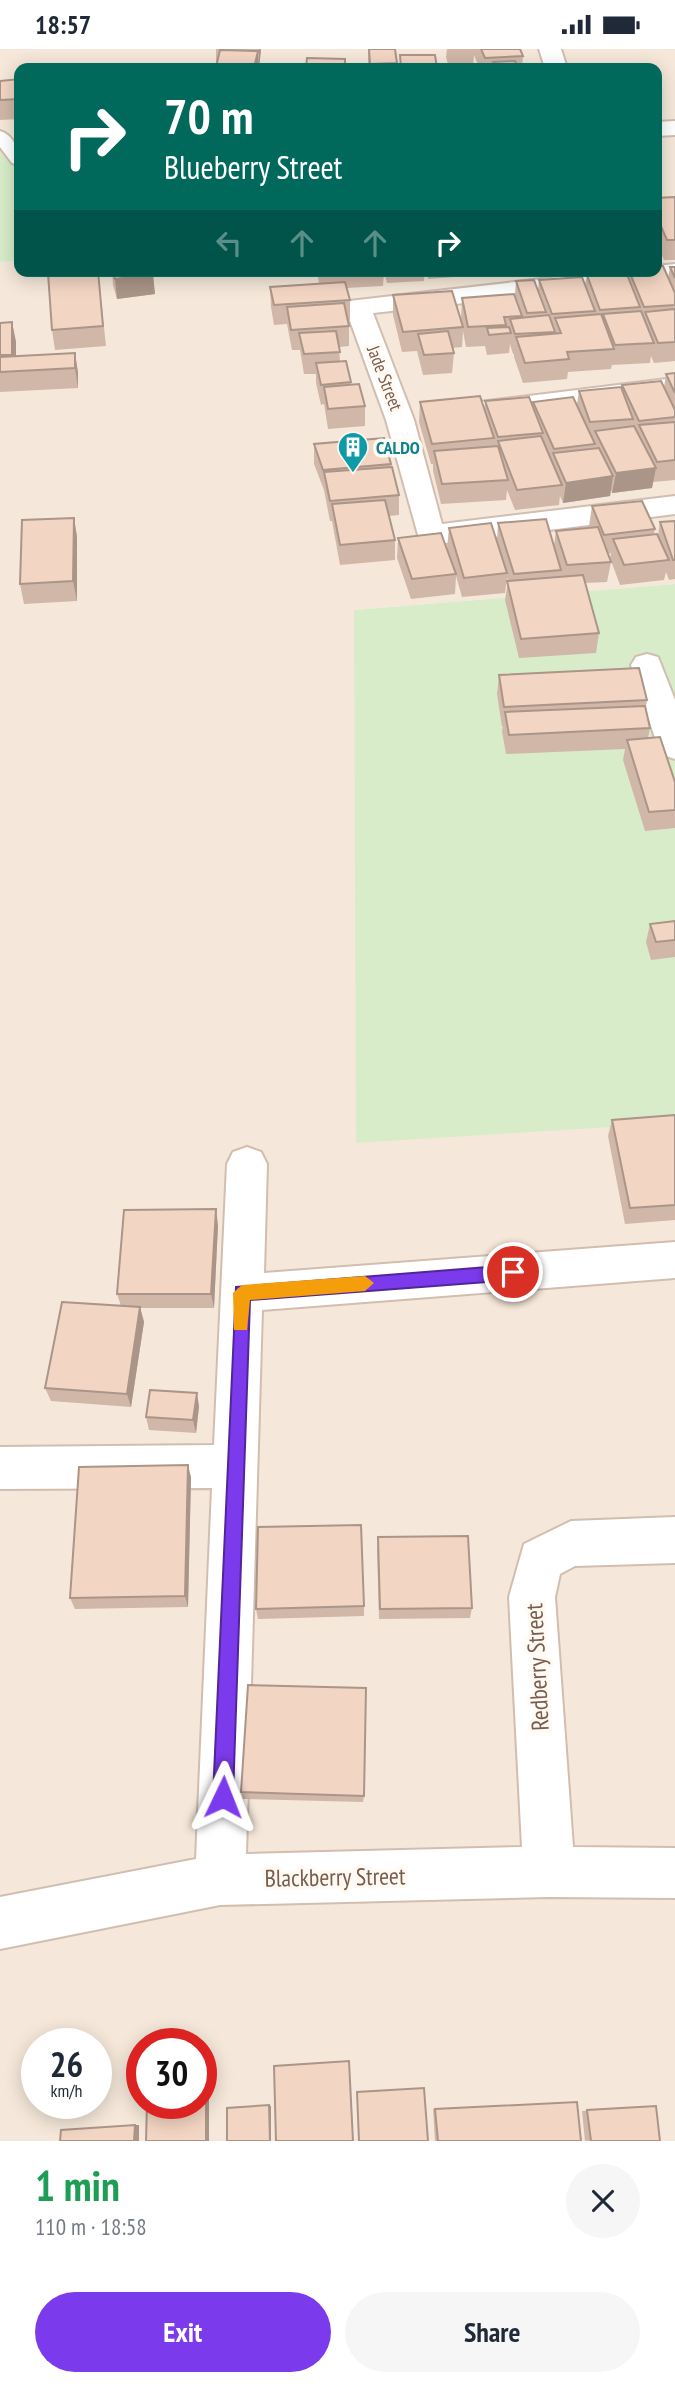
<!DOCTYPE html>
<html lang="en">
<head>
<meta charset="utf-8">
<style>
	body { margin:0; font-family:"PT Sans Narrow",sans-serif; background:#f6f6f7; color:#1f2937; height:100vh; display:flex; flex-direction:column; font-size:26px; white-space:nowrap }
	* { box-sizing:border-box; margin:0 }
	p { font-size:23px; color:#747a83 }
	.icon { flex:none; width:38px; height:38px; fill:none; stroke:currentColor; stroke-width:2; stroke-linecap:round; stroke-linejoin:round }
	.map { position:relative; height:2092px; overflow:hidden }
	.drawer { display:flex; flex-direction:column; background:#fff; flex:1 }
	.drawer>* { flex:none }
	.hud { position:absolute; left:14px; top:14px; width:648px; height:214px; border-radius:14px; box-shadow:0 4px 18px #0003; background:#00695c; color:#fff; overflow:hidden }
	.speed { position:absolute; left:21px; top:1979px; display:flex; gap:14px; font-size:35px; font-weight:700; text-align:center }
	.speed>* { display:grid; place-content:center; width:91px; height:91px; border-radius:50%; background:#fff; box-shadow:0 4px 18px #0003; line-height:1 }
	.speed small { font-size:18px; font-weight:400 }
	.speed .limit { border:10px solid #d22; background:#fff; color:#111 }
	.pin { position:absolute; display:grid; place-items:center; width:60px; height:60px; color:#fff; margin:-30px; border:4px solid #fff; border-radius:50%; box-shadow:0 2px 7px #0007 }
	.me { position:absolute; width:77px; margin:-38px; rotate:2deg; stroke-linejoin:round; filter:drop-shadow(0 0 5px #0008) }
	.turn { display:flex; align-items:center; gap:24px; height:147px; padding:0 35px; font-size:32px }
	.turn .icon { width:91px; height:91px; stroke-width:2.5 }
	.turn b { display:block; font-size:49px; line-height:60px }
	.lanes { display:flex; align-items:center; height:66px; padding:0 35px; background:#0003; justify-content:center; gap:35px; direction:ltr }
	.lanes .off { opacity:.35 }
	.round { display:grid; place-items:center; flex:none; width:74px; height:74px; border-radius:37px; background:#f6f6f7 }
	.headline { display:flex; align-items:center; justify-content:space-between; height:119px; padding:0 35px }
	h1 { font-size:42px; font-weight:600; line-height:52px; color:#1e9e55 }
	.cta { display:flex; gap:14px; margin-top:auto; padding:14px 35px }
	.cta a { flex:1; height:80px; border-radius:42px; background:#7c3aed; color:#fff; font-size:28px; font-weight:600; line-height:80px; text-align:center }
	.cta a+a { background:#f6f6f7; color:#1f2937 }
	.status { display:flex; justify-content:space-between; align-items:center; height:49px; padding:0 35px; background:#fff; direction:ltr }
	.status svg { height:19px; fill:currentColor }
	.map>svg:first-child { display:block }
	.residential { fill:#f5e8da; fill-rule:evenodd }
	.green { fill:#d8ecc9 }
	.lines { fill:none; stroke-linecap:round; stroke-linejoin:round }
	.lane-casing { stroke:#d1beb0; stroke-width:4 }
	.street-casing { stroke:#d1beb0; stroke-width:4 }
	.lane { fill:#fff; fill-rule:evenodd }
	.street { fill:#fff; fill-rule:evenodd }
	.wall { fill:#d1b7a8; fill-rule:evenodd }
	.shaded-wall { fill:#aa9588 }
	.building { fill:#f3d5c3; stroke:#aa9588; stroke-width:2 }
	.route { fill:#7c3aed; stroke:#51269a; stroke-width:2 }
	.slow { fill:#f59e0b }
	.labels { text-anchor:middle; dominant-baseline:central; stroke-width:7; stroke-linejoin:round; paint-order:stroke }
	.far-street-label { font-size:18px; fill:#7a5c4d; stroke:#fffaf3 }
	.far-culture-label { font-size:18px; font-weight:bold; fill:#0d838f; stroke:#fffaf3; text-anchor:start }
	.near-street-label { font-size:24px; fill:#7a5c4d; stroke:#fffaf3 }
</style>
</head>
<body>
<div class="status"><b>18:57</b><svg viewBox="0 0 49 12"><path d="M0 12V9h3v3zM5 12V6h3v6zM10 12V3h3v9zM15 12V0h3v12zM26 1h20v11H26zM47 4h2v5h-2z"/></svg></div>
<div class="map">
<svg width="675" height="2092" viewBox="0 0 675 2092">
	<rect width="100%" height="100%" fill="#fdf6ec"/>
	<path class="residential" d="M0,0H675V535L354,561L675,1074V2092H0V213L19,212V222H656V19H19V92L0,91ZM37,1995H96V2054H37ZM142,1995H201V2054H142Z"/>
	<path class="green" d="M0,91L19,92V212L0,213Z
		M675,535V1074L356,1094L354,561Z"/>
	<g class="lines">
		<g class="lane-casing">
			<path id="lane" d="M0,82C14,86 19,102 19,116L12,114L0,98Z"/>
		</g>
		<g class="street-casing">
			<path id="street" d="M539,0H561L567,19H545Z
				M675,72V86L656,87V73Z
				M675,215V231L373,264L414,371L442,475L675,447V465L430,496L420,493L386,371L345,258L349,252L612,222H656V217Z
				M675,329V345L479,369L469,367L465,361L469,355L479,353Z
				M647,605L658,608L675,651V710L663,706L658,698L631,616L636,608Z
				M247,1098L261,1103L267,1115L264,1224L675,1193V1229L262,1261L246,1805L522,1798L509,1548L524,1495L571,1472L675,1468V1514L575,1517L560,1525L555,1548L573,1798L675,1799V1849L549,1848L220,1856L0,1900V1848L196,1810L212,1439L0,1440V1398L214,1396L227,1115L233,1103Z"/>
		</g>
		<use href="#lane" class="lane"/>
		<use href="#street" class="street"/>
	</g>
	<path class="wall" d="M216,0H261L259,19H216Z
		M368,0L397,14V19H368Z
		M447,0H520L523,7L522,19H449L446,8ZM474,6L479,18H473Z
		M19,30V70L0,71V32Z
		M675,148V211H664L658,197L656,206V149Z
		M670,218H675V312L654,314L651,307L650,314L612,316L611,320L568,323L567,330L523,334L514,308V305H513L510,295L509,304L487,306L485,297L466,298L463,282L462,298L452,299L454,304L452,324L423,326L417,302L402,303L393,266V246L461,269L462,249L515,246L516,232L538,242L539,231L585,236L587,226H627V222H656L668,229Z
		M98,222L106,297L55,301L52,281Z
		M112,222H152L155,245L117,250L113,236Z
		M317,222H384L383,237L347,239L350,251V271H348L349,277V297L339,298L340,312L351,333V336L365,357V377L328,380L324,355L321,356L316,334V325H304L300,301H292L287,275L274,276L271,258L270,238L319,234Z
		M384,222H425L424,232L387,234Z
		M427,222H468V227L428,230Z
		M537,222H576V225L538,227Z
		M12,273L16,293V307L75,304L78,324V339L0,343V274Z
		M675,324V431L653,433L652,439L612,444L611,441L610,447L563,454L560,447L559,456L515,461L507,441L506,451L441,455L433,422V415H431L419,373L420,353L484,361L485,352L533,357V353L577,355L579,342L621,340L622,336L664,338L666,325Z
		M314,395L391,415L399,446V466L389,467L395,491V511L340,516L332,472H330L324,441L314,415Z
		M592,457L655,480L654,485L658,486L660,473L675,472V530L669,531L666,523L664,531L620,536L610,509L611,504L608,505L611,513L607,533L585,534L599,584L596,604L519,609L505,551L508,532L507,529L505,544L462,548L456,527L455,545L411,550L397,509L398,489L451,512L447,499L449,479L497,492L498,474L554,496L556,482L590,479L589,477Z
		M74,469L77,488V552L24,555L20,535Z
		M499,626L647,651L646,657L650,679L648,689L675,733V779L645,782L623,711L625,700L506,705L502,682L503,677L502,678L497,645Z
		M675,872V908L651,911L646,893L650,875Z
		M675,1066V1171L625,1175L608,1087L612,1071Z
		M218,1176L214,1259H140L144,1273L131,1358L51,1352L45,1339L121,1257L117,1245Z
		M199,1357L196,1384L149,1381L146,1368Z
		M191,1428L188,1558L75,1560L70,1549Z
		M378,1488L472,1559L470,1569L379,1570L377,1500Z
		M364,1557V1567L258,1570L256,1560Z
		M241,1743L364,1747L363,1753L243,1750Z
		M577,2053L581,2092H435L433,2060Z
		M656,2057L660,2092H585L582,2062Z"/>
	<path class="shaded-wall" d="M259,0L261,1L259,19Z
		M258,2L259,19H254Z
		M153,225L155,245L117,250L115,230Z
		M12,273L16,293V322L12,306Z
		M75,304L78,324V339L75,319Z
		M656,419L652,439L612,444L616,424Z
		M613,427L610,447L563,454L566,434Z
		M74,469L77,488V552L73,532Z
		M216,1160L218,1176L214,1259L211,1245Z
		M140,1258L144,1273L131,1358L127,1345Z
		M197,1344L199,1357L196,1384L193,1371Z
		M188,1416L191,1428L188,1558L185,1547Z
		M206,2034L209,2035V2092H206Z
		M269,2056L271,2057V2092H270Z
		M135,2076H139V2092H134Z"/>
	<path class="building" d="M369,0H395L397,14L370,15Z
		M481,0H520L523,7L485,9Z
		M220,1L258,2L254,19L216,18Z
		M400,6H435L437,19H401Z
		M307,9L345,10V19H306Z
		M515,12L518,19H496L493,13Z
		M486,18V19H453Z
		M19,30V50L0,51V32Z
		M675,148V191H667L656,166V149Z
		M656,217H663L675,244V256L644,258L629,222H656Z
		M670,218H675V229Z
		M73,222H98L103,277L52,281L48,224Z
		M113,222H152L153,225L115,230Z
		M626,223L640,258L600,261L587,226Z
		M582,228L595,262L552,265L539,231Z
		M534,231L546,263L527,264L516,232Z
		M345,233L350,251L274,256L270,238Z
		M452,242L463,278L403,283L393,246Z
		M514,245L522,267L504,268L506,276L468,278L462,249Z
		M344,254L349,277L291,281L287,258Z
		M675,260V293L658,294L645,263Z
		M641,262L654,294L615,296L603,265Z
		M601,265L614,300L567,303L569,310L525,314L516,288L561,284L555,269Z
		M549,266L555,283L515,285L510,270Z
		M12,273V306H0V274Z
		M509,278L511,284L489,286L487,279Z
		M336,282L340,303L304,305L299,284Z
		M448,282L454,304L424,306L418,285Z
		M75,304V319L0,323V308Z
		M346,312L351,333L321,336L316,314Z
		M675,324V344L666,325Z
		M661,332L675,361V368L639,372L622,336Z
		M359,335L365,357L328,360L324,338Z
		M621,338L633,370L590,373L579,342Z
		M480,347L494,389L432,395L420,353Z
		M529,348L543,384L498,388L485,352Z
		M573,348L595,395L554,400L533,353Z
		M675,373V411L657,413L639,376Z
		M634,377L656,419L616,424L595,382Z
		M541,387L562,436L517,441L498,392Z
		M384,389L391,415L323,421L314,395Z
		M498,397L508,431L442,435L434,402Z
		M599,399L613,427L566,434L553,404Z
		M392,418L399,446L330,452L324,423Z
		M385,451L395,491L340,496L332,455Z
		M642,452L655,480L604,486L592,457Z
		M74,469L73,532L20,535L22,471Z
		M546,470L561,521L514,525L498,474Z
		M675,472V511H673L660,473Z
		M491,474L507,524L464,529L449,479Z
		M598,478L611,513L567,516L556,482Z
		M441,484L456,525L412,530L398,489Z
		M657,485L669,511L624,516L613,490Z
		M583,526L599,584L521,590L507,532Z
		M639,619L647,651L504,658L499,626Z
		M645,657L650,679L509,686L505,663Z
		M660,688L675,733V761L649,763L627,691Z
		M675,872V891L656,893L650,875Z
		M675,1066V1156L630,1159L612,1071Z
		M216,1160L211,1245H117L124,1161Z
		M62,1253L140,1258L127,1345L45,1339Z
		M150,1341L197,1344L193,1371L146,1368Z
		M188,1416L185,1547L70,1549L79,1418Z
		M361,1476L364,1557L256,1560L258,1478Z
		M468,1487L472,1559L380,1560L378,1488Z
		M248,1636L366,1639L364,1747L241,1743Z
		M349,2012L353,2092H276L274,2017Z
		M206,2034V2092H146L147,2054H201V2035Z
		M424,2039L428,2092H359L357,2043Z
		M577,2053L581,2092H438L435,2060Z
		M269,2056L270,2092H227V2059Z
		M656,2057L660,2092H591L587,2061Z
		M135,2076L134,2092H60L61,2081Z"/>
	<path class="route" d="M513,1216L521,1223L513,1231L250,1251L233,1748L230,1755L223,1758L216,1755L213,1748L236,1238Z"/>
	<path class="slow" d="M365,1227L374,1234L365,1242L250,1251L247,1281H234L233,1244L242,1236Z"/>
	<defs>
		<g id="building-pin" transform="scale(1.575)"><path d="M0 17L-7.5 6A9.5 9.5 0 1 1 7.5 6Z" fill="#0f9aa8" stroke="#fffaf3"/><path d="M-4-6H4V6H1V3H-1V6H-4ZM-2.5-4.3h1.7v1.8h-1.7ZM.8-4.3h1.7v1.8H.8ZM-2.5-1h1.7V.8h-1.7ZM.8-1h1.7V.8H.8Z" fill="#fff"/></g>
	</defs>
	<g fill-rule="evenodd">
		<use href="#building-pin" x="353" y="398"/>
	</g>
	<g class="labels">
		<g class="far-street-label">
			<text transform="translate(385 329) rotate(69)">Jade Street</text>
		</g>
		<g class="far-culture-label">
			<text x="376" y="398">CALDO</text>
		</g>
		<g class="near-street-label">
			<text transform="translate(537 1618) rotate(-93)">Redberry Street</text>
			<text transform="translate(335 1828) rotate(-1)">Blackberry Street</text>
		</g>
	</g>
</svg>
<div class="speed"><div>26<small>km/h</small></div><div class="limit">30</div></div>
<div class="pin" style="left:513px;top:1223px;background:#d93025"><svg class="icon" aria-label="arrive" viewBox="0 0 24 24"><path d="M6 21V4h12l-3 4 3 4H6"/></svg></div>
<svg class="me" style="left:223px;top:1748px" viewBox="-20 -20 40 40"><path d="M0-17L14 15 0 8-14 15z" fill="#7c3aed" stroke="#fff" stroke-width="4"/></svg>
<div class="hud">
<div class="turn"><svg class="icon" aria-label="right" viewBox="0 0 24 24"><path d="M7 20v-9h11M14 6l5 5-5 5"/></svg><div><b>70 m</b>Blueberry Street</div></div>
<div class="lanes"><svg class="icon off" aria-label="left" viewBox="0 0 24 24"><path d="M17 20v-9H6M10 6l-5 5 5 5"/></svg><svg class="icon off" aria-label="ahead" viewBox="0 0 24 24"><path d="M12 20V5M6 11l6-6 6 6"/></svg><svg class="icon off" aria-label="ahead" viewBox="0 0 24 24"><path d="M12 20V5M6 11l6-6 6 6"/></svg><svg class="icon" aria-label="right" viewBox="0 0 24 24"><path d="M7 20v-9h11M14 6l5 5-5 5"/></svg></div>
</div>
</div>
<section class="drawer">
<div class="headline"><div><h1>1 min</h1><p>110 m · 18:58</p></div><a class="round"><svg class="icon" aria-label="close" viewBox="0 0 24 24"><path d="M6 6l12 12M18 6L6 18"/></svg></a></div>
<div class="cta"><a>Exit</a><a>Share</a></div>
</section>
</body>
</html>
